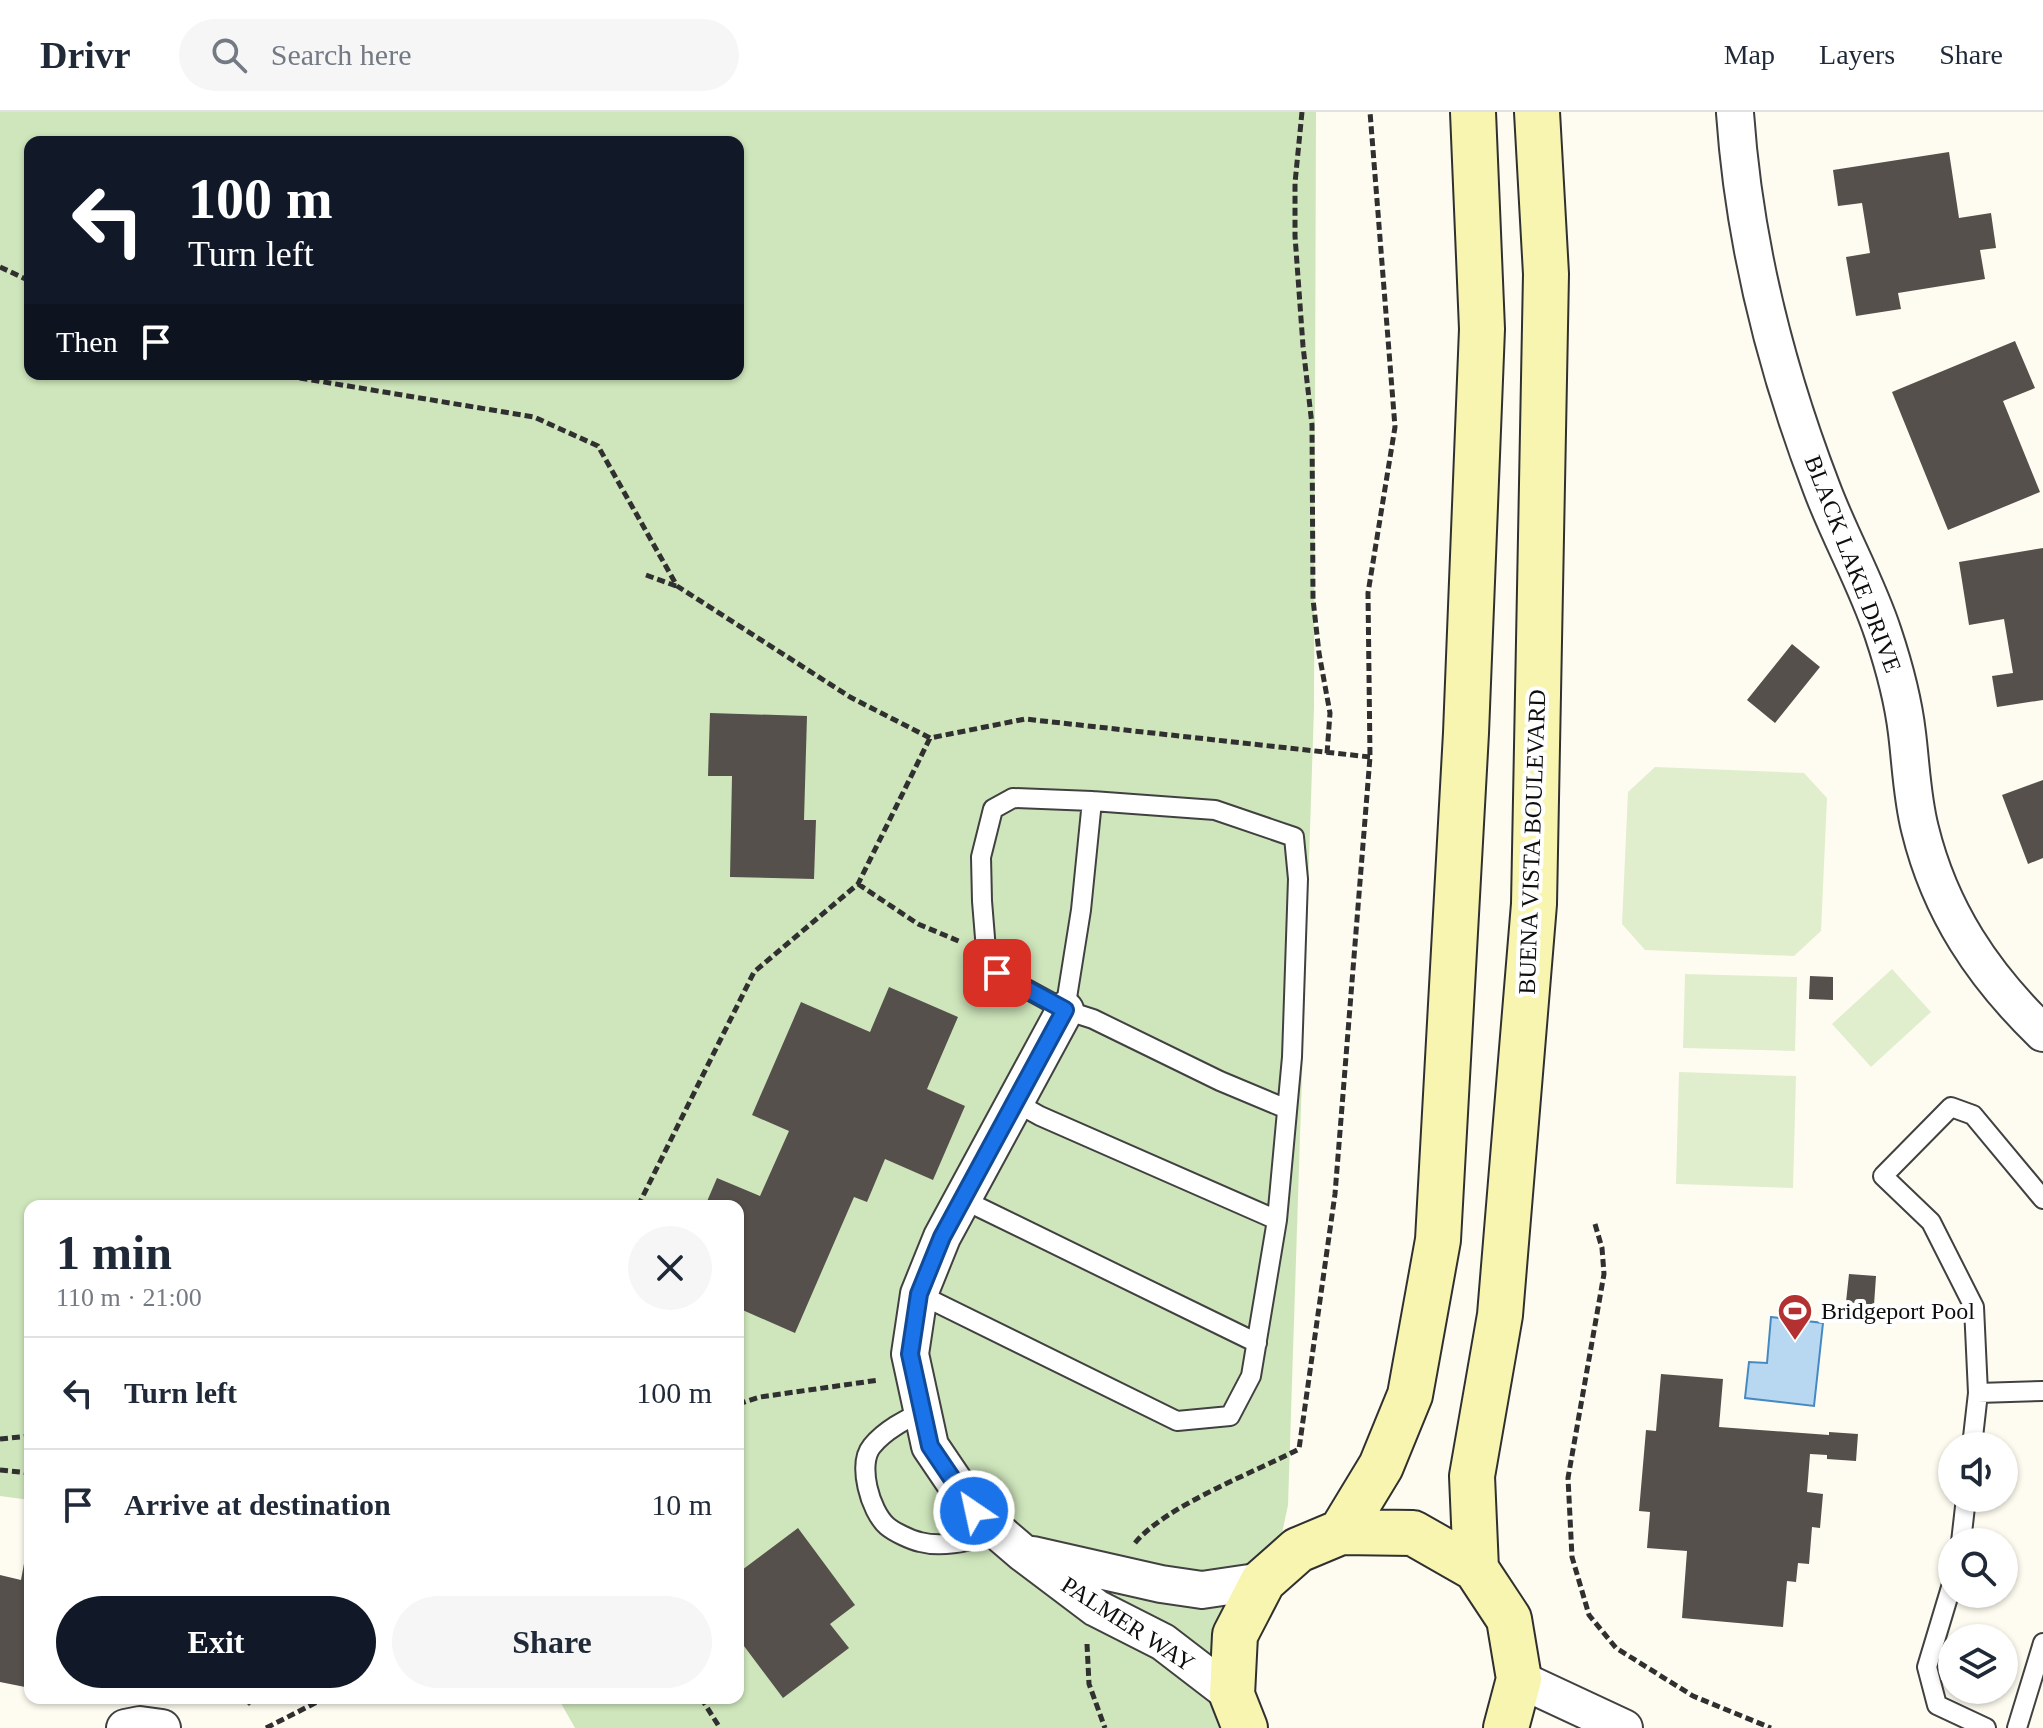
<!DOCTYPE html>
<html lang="en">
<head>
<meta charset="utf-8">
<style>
	body { margin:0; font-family:Georgia,serif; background:#f6f6f7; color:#1f2937; height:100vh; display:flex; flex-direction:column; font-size:30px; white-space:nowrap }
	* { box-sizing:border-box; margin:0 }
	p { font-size:26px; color:#747a83 }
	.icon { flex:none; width:44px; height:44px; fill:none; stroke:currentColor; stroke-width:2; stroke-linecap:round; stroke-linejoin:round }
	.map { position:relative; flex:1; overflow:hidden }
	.details { position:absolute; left:24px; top:1088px; width:720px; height:504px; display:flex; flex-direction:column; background:#fff; border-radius:16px; box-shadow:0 2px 6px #0004 }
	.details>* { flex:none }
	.guide { position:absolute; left:24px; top:24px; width:720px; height:244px; border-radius:16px; box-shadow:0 2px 6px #0004; background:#111827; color:#fff; overflow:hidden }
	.fabs { position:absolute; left:1938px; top:1320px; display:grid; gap:16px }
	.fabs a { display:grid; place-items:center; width:80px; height:80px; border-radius:50%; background:#fff; box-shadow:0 2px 6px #0004; font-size:40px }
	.pin { position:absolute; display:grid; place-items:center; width:68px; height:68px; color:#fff; margin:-34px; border-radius:16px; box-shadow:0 4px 12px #0006 }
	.me { position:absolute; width:88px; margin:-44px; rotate:326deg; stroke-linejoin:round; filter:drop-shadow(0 0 6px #0008) }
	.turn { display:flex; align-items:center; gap:28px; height:168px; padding:0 32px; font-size:36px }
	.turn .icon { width:104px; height:104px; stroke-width:2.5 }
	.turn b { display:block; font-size:56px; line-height:68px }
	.then { display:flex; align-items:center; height:76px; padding:0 32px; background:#0003; gap:16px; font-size:30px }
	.round { display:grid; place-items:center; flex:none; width:84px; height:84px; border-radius:42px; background:#f6f6f7 }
	.overview { display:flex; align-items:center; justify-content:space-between; height:136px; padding:0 32px }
	h1 { font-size:48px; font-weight:600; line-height:60px }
	.primary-button { display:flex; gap:16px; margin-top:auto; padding:16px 32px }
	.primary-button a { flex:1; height:92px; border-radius:48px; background:#111827; color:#fff; font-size:32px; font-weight:600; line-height:92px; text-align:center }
	.primary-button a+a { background:#f6f6f7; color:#1f2937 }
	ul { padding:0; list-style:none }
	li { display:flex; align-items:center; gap:24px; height:112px; padding:0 32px; border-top:2px solid #e0e1e3 }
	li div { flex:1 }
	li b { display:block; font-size:30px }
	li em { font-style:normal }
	header { display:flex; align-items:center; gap:48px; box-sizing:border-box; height:112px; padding:0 40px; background:#fff; border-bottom:2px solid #e0e1e3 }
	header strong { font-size:38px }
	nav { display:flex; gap:44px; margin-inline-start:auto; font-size:28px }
	.search { width:560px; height:72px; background:#f6f6f7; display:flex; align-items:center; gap:20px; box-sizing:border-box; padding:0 28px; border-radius:44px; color:#747a83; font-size:30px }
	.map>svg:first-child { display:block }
	.green { fill:#cfe6bc; fill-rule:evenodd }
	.pitch { fill:#e0eecd }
	.water { fill:#b8d8f1; stroke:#4589c2; stroke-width:2 }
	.building { fill:#55504b }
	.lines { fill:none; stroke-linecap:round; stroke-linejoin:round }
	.lane-casing { stroke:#414141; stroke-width:22 }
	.street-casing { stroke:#414141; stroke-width:40 }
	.secondary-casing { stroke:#303030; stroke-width:48 }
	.path { stroke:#303030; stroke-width:5; stroke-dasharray:8 4; stroke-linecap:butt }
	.lane { stroke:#fff; stroke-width:18 }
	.street { stroke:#fff; stroke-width:36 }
	.secondary { stroke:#f8f5b0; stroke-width:44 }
	.route-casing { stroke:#114b97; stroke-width:20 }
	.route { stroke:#1a73e8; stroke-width:14 }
	.labels { text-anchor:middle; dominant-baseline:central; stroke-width:8; stroke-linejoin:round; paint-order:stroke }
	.street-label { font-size:24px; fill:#0e0e0e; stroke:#fff }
	.poi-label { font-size:24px; fill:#0e0e0e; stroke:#fff; text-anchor:start }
</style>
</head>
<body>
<header>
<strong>Drivr</strong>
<div class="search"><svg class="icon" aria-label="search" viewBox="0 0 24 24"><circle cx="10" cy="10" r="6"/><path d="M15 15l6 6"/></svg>Search here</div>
<nav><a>Map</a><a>Layers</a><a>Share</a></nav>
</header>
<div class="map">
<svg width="2043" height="1616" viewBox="0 0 2043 1616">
	<rect width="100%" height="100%" fill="#fefcf0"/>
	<path class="green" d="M0,0H1316L1314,595L1288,1393L1241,1616H575L558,1586H738V1094H30V1388L0,1384ZM30,30H738V262H30Z"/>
	<path class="pitch" d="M1655,655L1804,661L1827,686L1821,819L1794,844L1645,838L1622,812L1628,680Z
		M1892,857L1931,900L1871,955L1832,912Z
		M1685,862L1797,865L1795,939L1683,936Z
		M1679,960L1796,964L1793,1076L1676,1072Z"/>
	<path class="water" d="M1771,1205L1823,1211L1814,1294L1745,1286L1749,1250L1767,1251Z"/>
	<path class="building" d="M1949,40L1959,106L1991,101L1996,136L1980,138L1985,167L1898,181L1901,197L1856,204L1846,145L1870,141L1862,91L1838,94L1833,58Z
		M2015,229L2035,276L2003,289L2040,380L1948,418L1892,280Z
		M2043,436V588L1997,595L1992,564L2013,561L2004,507L1969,513L1959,450Z
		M1792,532L1820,555L1775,611L1747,588Z
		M710,601L807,604L804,708H816L814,767L730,765L732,664H708Z
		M2043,668V746L2028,752L2002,683Z
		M1810,864L1833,865V888L1809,887Z
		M889,875L958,905L927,977L965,994L933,1068L885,1047L867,1090L854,1085L795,1221L738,1196V1094H705L717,1066L760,1084L789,1019L752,1003L801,890L870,920Z
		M1849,1162L1876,1164L1874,1193L1846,1190Z
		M1661,1262L1723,1267L1719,1315L1829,1323V1320L1858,1322L1856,1349L1827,1347V1343L1810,1342L1807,1380L1823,1382L1820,1416L1812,1415L1809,1452L1798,1451L1796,1470L1787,1469L1783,1515L1682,1506L1687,1439L1647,1436L1650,1400L1639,1399L1646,1318L1656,1319Z
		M798,1416L855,1493L830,1512L849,1536L783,1586L738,1526V1461Z
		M25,1446L30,1447V1576L0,1570V1463L21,1468Z
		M241,1586H257L249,1594Z"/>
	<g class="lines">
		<g class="lane-casing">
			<path id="lane" d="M1065,898L1081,798L1092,689
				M1015,990L1040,1004L1277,1108
				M962,1087L1257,1231
				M919,1182L1177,1309L1230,1304L1251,1264L1277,1108L1292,945L1298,767L1294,725L1215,698L1092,689L1013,686L993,697L981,745L982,789L986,838L997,861L1065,898L1093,907L1220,969L1287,997
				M1978,1281L2043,1279
				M923,1299C905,1308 885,1318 872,1334C857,1352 870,1399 887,1414C894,1420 911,1428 920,1430C946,1437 974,1427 999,1421
				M1972,1334L1978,1281L1974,1195L1931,1110L1883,1064L1951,995L1973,1003L2043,1087
				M1961,1430L1966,1386
				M1952,1472L1927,1555L1937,1593L1986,1616
				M2017,1616L2043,1531"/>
		</g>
		<g class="street-casing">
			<path id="street" d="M1735,1C1744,130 1775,255 1822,377C1840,425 1867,472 1883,521C1894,554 1903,587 1907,621C1911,653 1912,686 1920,717C1940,799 1983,863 2043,921
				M1065,898L942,1125L919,1182L910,1242L930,1334L974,1399L1023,1441L1096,1496L1163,1530L1232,1583
				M1033,1443L1161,1472L1202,1478L1263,1469
				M1519,1567L1624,1616
				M125,1616L140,1613L162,1616"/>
		</g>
		<g class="secondary-casing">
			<path id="secondary" d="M1341,1420L1381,1354L1410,1283L1438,1128L1466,621L1482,217L1473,0
				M1476,1457L1472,1364L1500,1203L1534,792L1546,162L1537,0
				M1245,1616L1232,1583L1235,1523L1263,1469L1298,1438L1341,1420L1413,1421L1476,1457L1509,1507L1519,1567L1506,1616"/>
		</g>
		<path class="path" d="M1302,0L1295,71V124L1303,234L1312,313L1313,487L1319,541L1330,601L1327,642
			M0,155L30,169
			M276,262L534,305L598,334L677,474L850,585L930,626L1025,607L1370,645
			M646,463L676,474
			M858,772L918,812L961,830
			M638,1094L754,860L858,772L930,626
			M1595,1112L1602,1136L1604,1162L1568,1366L1572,1445L1589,1503L1616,1536L1693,1584L1771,1616
			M738,1292L760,1285L879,1268
			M0,1327L30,1324
			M0,1358L30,1361
			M1135,1431C1165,1394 1255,1360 1299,1337L1335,1082L1370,645L1368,481L1395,315L1370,0
			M1087,1532L1089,1572L1105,1616
			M701,1586L720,1616
			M266,1616L325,1586"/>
		<use href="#lane" class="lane"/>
		<use href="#street" class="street"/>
		<use href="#secondary" class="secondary"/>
	</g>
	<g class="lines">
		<g class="route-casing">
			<path id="route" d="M974,1399L930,1334L910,1242L919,1182L942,1125L1065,898L997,861"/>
		</g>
		<use href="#route" class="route"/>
	</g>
	<defs>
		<g id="stadium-pin" transform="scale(1.8)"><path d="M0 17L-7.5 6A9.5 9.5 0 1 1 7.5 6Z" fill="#b33231" stroke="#fff"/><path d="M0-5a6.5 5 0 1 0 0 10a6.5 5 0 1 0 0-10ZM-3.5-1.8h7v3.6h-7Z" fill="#fff"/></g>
	</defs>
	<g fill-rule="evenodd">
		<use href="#stadium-pin" x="1795" y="1199"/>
	</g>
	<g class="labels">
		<g class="street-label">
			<text transform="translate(1853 452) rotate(69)">BLACK LAKE DRIVE</text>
			<text transform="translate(1532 730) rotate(-88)">BUENA VISTA BOULEVARD</text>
			<text transform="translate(1128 1512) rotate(33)">PALMER WAY</text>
		</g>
		<g class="poi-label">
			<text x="1821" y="1199">Bridgeport Pool</text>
		</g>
	</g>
</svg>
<div class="fabs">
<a><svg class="icon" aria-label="sound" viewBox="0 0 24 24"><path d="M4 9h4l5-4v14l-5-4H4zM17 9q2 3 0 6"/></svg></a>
<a><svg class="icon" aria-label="search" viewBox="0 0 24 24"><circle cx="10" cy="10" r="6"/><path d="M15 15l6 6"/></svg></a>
<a><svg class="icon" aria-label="layers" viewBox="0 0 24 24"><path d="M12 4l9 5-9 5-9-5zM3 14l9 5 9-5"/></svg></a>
</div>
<div class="pin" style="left:997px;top:861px;background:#d93025"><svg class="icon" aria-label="arrive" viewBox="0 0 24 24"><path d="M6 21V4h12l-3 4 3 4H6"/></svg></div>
<svg class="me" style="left:974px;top:1399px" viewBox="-20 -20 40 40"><circle r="17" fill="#1a73e8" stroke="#fff" stroke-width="3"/><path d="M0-11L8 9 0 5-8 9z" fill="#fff"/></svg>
<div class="guide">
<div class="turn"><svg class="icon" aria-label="left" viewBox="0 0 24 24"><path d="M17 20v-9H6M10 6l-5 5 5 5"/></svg><div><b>100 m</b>Turn left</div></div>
<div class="then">Then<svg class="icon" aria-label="arrive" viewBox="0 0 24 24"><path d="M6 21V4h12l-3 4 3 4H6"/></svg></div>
</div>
<section class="details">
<div class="overview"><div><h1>1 min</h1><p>110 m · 21:00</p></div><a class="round"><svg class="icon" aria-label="close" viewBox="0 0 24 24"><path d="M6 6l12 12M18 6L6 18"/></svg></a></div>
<ul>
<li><svg class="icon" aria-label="left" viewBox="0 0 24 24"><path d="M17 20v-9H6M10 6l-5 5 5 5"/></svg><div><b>Turn left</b></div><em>100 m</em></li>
<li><svg class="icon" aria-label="arrive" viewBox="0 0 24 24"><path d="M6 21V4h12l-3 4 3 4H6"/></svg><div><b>Arrive at destination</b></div><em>10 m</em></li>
</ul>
<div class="primary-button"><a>Exit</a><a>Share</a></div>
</section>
</div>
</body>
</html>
